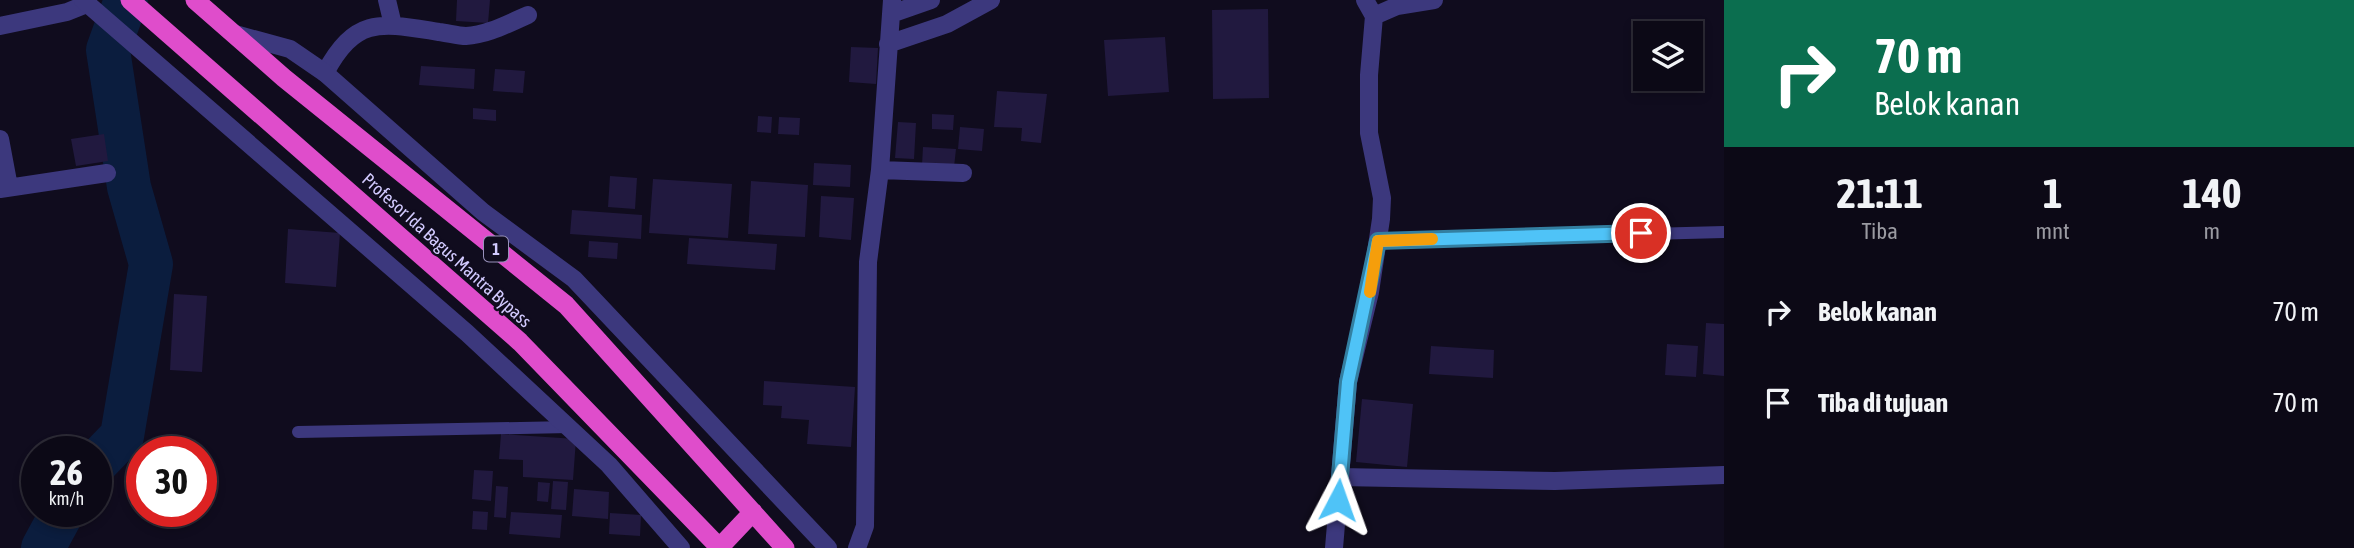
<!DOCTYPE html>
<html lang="id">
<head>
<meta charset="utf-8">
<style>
	body { margin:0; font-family:"Asap Condensed",sans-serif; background:#15121f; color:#f1f3f6; height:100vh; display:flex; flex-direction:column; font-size:26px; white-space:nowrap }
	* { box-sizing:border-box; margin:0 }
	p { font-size:23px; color:#9a9aa1 }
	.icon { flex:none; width:38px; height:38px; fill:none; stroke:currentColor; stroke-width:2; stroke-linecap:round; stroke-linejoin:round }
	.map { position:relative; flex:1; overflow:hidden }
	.panel { display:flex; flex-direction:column; background:#0c0916; width:630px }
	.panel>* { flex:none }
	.top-card { background:#0b6e4f; color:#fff; overflow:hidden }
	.buttons { position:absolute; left:1633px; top:21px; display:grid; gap:14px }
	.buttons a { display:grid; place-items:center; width:70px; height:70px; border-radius:0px; background:#0c0916; box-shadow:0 4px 10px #0003,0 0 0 2px #2c2a35; font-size:35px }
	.speed { position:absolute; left:21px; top:436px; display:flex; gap:14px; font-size:35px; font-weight:700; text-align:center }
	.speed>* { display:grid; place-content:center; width:91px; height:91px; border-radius:50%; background:#0c0916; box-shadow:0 4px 10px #0003,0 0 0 2px #2c2a35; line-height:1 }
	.speed small { font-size:18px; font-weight:400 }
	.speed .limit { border:10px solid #d22; background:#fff; color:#111 }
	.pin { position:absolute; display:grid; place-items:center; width:60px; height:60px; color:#fff; margin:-30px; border:4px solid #fff; border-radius:50%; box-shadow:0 2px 7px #0007 }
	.me { position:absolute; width:77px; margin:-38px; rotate:4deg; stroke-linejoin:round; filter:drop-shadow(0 0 5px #0008) }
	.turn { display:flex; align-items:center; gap:24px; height:147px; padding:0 35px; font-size:32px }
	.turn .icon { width:91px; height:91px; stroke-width:2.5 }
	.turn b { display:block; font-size:49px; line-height:60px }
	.eta { display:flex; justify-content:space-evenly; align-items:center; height:119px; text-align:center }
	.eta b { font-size:42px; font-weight:700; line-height:49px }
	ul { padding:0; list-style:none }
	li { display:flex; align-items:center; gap:21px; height:91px; padding:0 35px }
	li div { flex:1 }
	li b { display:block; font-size:26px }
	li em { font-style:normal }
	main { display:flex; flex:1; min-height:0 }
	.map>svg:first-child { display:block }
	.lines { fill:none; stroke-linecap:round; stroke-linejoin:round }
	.river { stroke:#0b1d3e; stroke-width:44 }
	.building { fill:#21193f }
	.service { stroke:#3c387d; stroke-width:12 }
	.minor { stroke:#3c387d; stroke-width:18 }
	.tertiary { stroke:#3c387d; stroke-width:18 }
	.trunk { stroke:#df4dcb; stroke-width:19 }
	.route-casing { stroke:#337fa1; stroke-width:18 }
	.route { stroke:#4fc3f7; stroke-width:12 }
	.slow { stroke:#f59e0b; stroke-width:12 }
	.labels { text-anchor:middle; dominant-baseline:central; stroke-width:5; stroke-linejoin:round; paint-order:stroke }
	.shield { fill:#100c1e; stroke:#9891bb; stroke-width:2 }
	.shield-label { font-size:16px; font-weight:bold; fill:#d2cafe }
	.street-label { font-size:18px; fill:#d2cafe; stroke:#100c1e }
</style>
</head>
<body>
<main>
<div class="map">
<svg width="1724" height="548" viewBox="0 0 1724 548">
	<rect width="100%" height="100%" fill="#100c1e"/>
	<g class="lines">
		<path class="river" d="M96,463L122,436L151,264L129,187L108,50L126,0
			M43,548L63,511"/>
	</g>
	<path class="building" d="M457,0H490L488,23L456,21Z
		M1268,9L1269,98L1213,99L1212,10Z
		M1165,37L1169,92L1108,96L1104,40Z
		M851,47L878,48L876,84L849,82Z
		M421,66L475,69L474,89L419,85Z
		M495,69L525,71L523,93L493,91Z
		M997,91L1047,94L1041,143L1021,141L1022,128L994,127Z
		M473,108L496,110V121L473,119Z
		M932,114L954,115L953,130L932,129Z
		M758,116L772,117L771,133L757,132Z
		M779,117L800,118L799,135L778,134Z
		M898,122L916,123L914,159L895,158Z
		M960,127L984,129L982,151L958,149Z
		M104,134L108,161L76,166L71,139Z
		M923,147L956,149L954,167L922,165Z
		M814,163L851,165L850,187L813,185Z
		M610,176L637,178L635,209L608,207Z
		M653,179L732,184L728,238L649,233Z
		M751,181L808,185L805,237L748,234Z
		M821,196L854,198L851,240L819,237Z
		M572,210L642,215L641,239L570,234Z
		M288,229L340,233L336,287L285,283Z
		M689,238L777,244L775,270L687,264Z
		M589,241L618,243L617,259L588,257Z
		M174,294L207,296L202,372L170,370Z
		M1706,323L1724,324V376L1703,374Z
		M1667,344L1698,346L1696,377L1665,375Z
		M1431,346L1494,350L1493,378L1429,374Z
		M764,381L855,387L851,447L807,444L809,420L781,418L782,406L763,405Z
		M1362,399L1413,404L1407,467L1356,462Z
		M501,434L576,439L573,480L523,477V460L499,459Z
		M474,470L493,471L491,501L472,499Z
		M553,481L568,482L566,510L551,509Z
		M538,482L550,483L548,502L537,501Z
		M496,486L508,487L506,518L494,517Z
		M574,489L609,492L608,519L572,516Z
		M473,511L488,512L487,530L472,529Z
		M511,512L562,515L560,538L509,534Z
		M610,513L641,515L640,536L609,534Z"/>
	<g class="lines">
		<path class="service" d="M1378,241L1724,232
			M298,432L570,427"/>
		<path class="minor" d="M387,0L393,25
			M1365,0L1374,16
			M891,14L931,0
			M1374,16L1397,6L1434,0
			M0,26L67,12L87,4
			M888,44L947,24L991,0
			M325,73C356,15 382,23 439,32C448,33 458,36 466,36C488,35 509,23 528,15
			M0,139L9,187
			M880,170L963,173
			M0,189L107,173
			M1340,477L1555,481L1724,475
			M857,548L865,526L868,262L880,170L892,0
			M1334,548L1348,382L1370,292L1381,219L1382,198L1369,133V75L1374,16"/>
		<path class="tertiary" d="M83,0L467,333L609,465L681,548
			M235,34L290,49L325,73L483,212L574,279L828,548"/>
		<path class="trunk" d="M130,0L520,342L720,548
			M195,0L284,78L566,305L785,548
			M719,548L753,512"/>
	</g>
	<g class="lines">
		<g class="route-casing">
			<path id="route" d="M1338,500L1348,382L1378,241L1641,233"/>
		</g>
		<use href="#route" class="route"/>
		<path class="slow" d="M1370,292L1378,241L1432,239"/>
	</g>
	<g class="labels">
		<rect class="shield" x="484" y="236.5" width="24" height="25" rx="5"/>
		<g class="shield-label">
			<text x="496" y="249">1</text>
		</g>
		<g class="street-label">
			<text transform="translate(447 250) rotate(42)">Profesor Ida Bagus Mantra Bypass</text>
		</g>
	</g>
</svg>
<div class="buttons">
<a><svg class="icon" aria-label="layers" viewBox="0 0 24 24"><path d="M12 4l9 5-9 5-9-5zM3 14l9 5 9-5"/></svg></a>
</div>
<div class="speed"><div>26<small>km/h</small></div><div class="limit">30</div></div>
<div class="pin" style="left:1641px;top:233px;background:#d93025"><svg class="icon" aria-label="arrive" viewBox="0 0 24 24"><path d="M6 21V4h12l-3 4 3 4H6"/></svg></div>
<svg class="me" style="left:1338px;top:500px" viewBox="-20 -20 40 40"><path d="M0-17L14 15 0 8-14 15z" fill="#4fc3f7" stroke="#fff" stroke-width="4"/></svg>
</div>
<section class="panel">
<div class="top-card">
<div class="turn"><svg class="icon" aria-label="right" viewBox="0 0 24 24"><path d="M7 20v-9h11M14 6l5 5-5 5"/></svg><div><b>70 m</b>Belok kanan</div></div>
</div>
<div class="eta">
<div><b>21:11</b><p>Tiba</p></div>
<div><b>1</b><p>mnt</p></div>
<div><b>140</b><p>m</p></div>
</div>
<ul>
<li><svg class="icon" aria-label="right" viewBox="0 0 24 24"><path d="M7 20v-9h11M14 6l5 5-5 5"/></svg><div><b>Belok kanan</b></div><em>70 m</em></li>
<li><svg class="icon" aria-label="arrive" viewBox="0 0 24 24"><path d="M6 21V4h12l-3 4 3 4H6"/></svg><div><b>Tiba di tujuan</b></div><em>70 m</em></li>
</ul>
</section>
</main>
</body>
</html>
